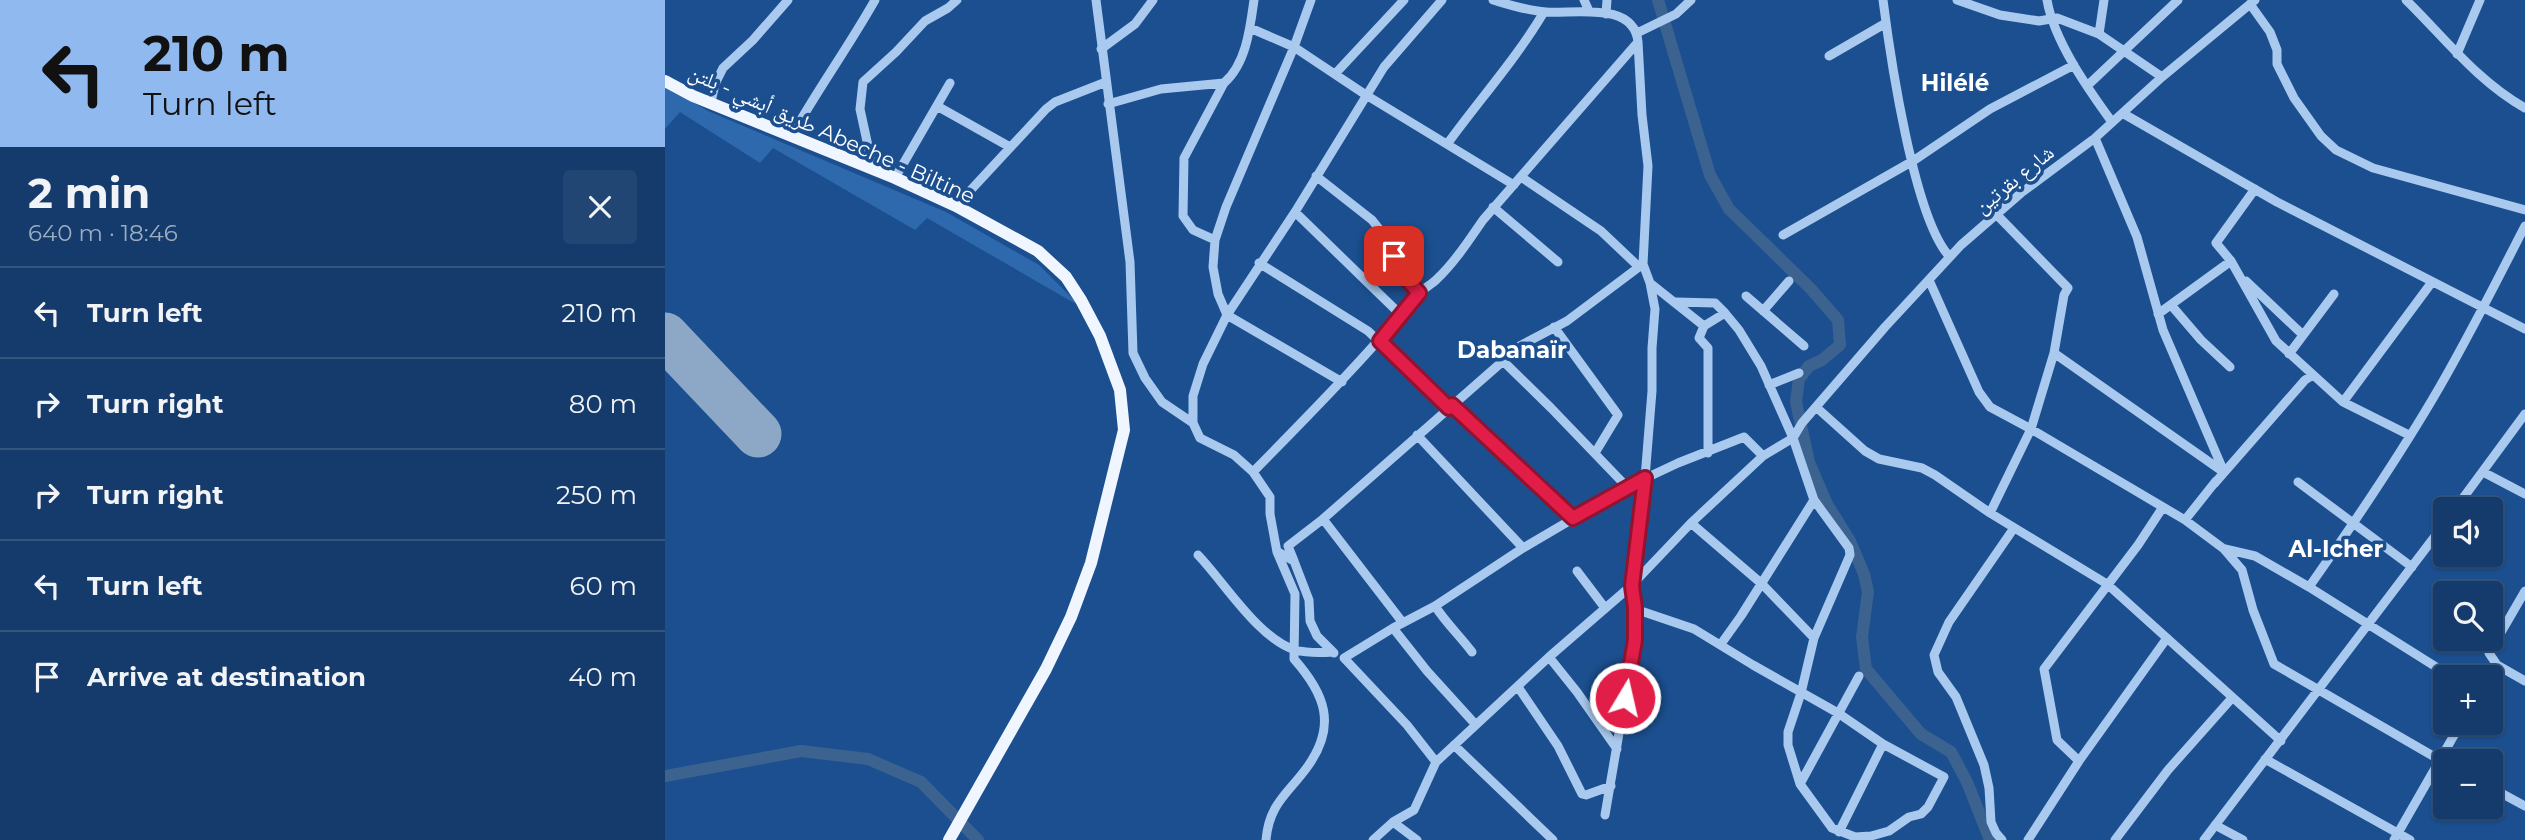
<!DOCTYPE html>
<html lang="en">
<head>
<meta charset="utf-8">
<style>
	body { margin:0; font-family:Montserrat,"Noto Naskh Arabic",sans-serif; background:#214673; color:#f1f3f6; height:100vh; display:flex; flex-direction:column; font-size:26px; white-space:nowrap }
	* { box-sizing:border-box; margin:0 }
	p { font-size:23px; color:#9dadc1 }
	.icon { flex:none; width:38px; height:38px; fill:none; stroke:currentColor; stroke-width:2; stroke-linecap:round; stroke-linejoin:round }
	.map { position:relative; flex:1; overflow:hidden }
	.drawer { display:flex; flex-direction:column; background:#143b6b; width:665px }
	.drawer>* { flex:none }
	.guide { background:#90b9f0; color:#111; overflow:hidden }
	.buttons { position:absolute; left:1768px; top:497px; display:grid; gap:14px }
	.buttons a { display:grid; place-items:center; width:70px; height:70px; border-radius:7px; background:#143b6b; box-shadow:0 2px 5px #0004,0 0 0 2px #33557e; font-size:35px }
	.pin { position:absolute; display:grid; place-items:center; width:60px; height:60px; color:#fff; margin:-30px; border-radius:14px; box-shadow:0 4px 10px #0006 }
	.me { position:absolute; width:77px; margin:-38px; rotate:9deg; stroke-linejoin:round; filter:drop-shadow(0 0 5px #0008) }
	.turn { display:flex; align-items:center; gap:24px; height:147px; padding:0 28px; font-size:32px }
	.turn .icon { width:91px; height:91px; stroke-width:2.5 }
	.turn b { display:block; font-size:49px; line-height:60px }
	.round { display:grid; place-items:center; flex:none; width:74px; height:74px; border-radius:7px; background:#214673 }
	.headline { display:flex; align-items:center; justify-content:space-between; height:119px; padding:0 28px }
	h1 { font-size:42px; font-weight:700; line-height:52px }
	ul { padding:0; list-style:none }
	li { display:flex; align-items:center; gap:21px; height:91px; padding:0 28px; border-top:2px solid #33557e }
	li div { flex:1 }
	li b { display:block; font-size:26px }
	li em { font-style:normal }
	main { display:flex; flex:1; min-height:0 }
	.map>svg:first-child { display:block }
	.green { fill:#2e69ad }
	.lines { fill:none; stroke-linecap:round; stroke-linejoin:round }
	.river { stroke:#3c6290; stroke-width:12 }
	.runway { stroke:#8da7c7; stroke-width:47 }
	.minor { stroke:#a9c9ee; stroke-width:9 }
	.major { stroke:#f0f6ff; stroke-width:12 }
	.route-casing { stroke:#92132f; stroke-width:18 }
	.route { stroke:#e11d48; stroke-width:12 }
	.labels { text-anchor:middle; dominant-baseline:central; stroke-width:7; stroke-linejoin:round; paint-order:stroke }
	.street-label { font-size:21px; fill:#fff; stroke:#1b4f8f }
	.neighbourhood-label { font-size:23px; font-weight:bold; fill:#fff; stroke:#1b4f8f }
</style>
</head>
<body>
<main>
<section class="drawer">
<div class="guide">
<div class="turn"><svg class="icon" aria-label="left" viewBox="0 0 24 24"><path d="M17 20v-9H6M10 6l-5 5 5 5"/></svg><div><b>210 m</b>Turn left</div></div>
</div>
<div class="headline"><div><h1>2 min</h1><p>640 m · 18:46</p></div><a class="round"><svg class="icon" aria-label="close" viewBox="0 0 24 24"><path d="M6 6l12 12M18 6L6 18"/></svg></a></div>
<ul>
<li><svg class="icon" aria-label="left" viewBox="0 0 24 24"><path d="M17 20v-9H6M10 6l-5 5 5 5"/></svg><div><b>Turn left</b></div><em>210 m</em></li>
<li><svg class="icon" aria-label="right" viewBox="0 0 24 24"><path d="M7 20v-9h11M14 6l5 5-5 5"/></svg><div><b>Turn right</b></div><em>80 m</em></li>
<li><svg class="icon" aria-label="right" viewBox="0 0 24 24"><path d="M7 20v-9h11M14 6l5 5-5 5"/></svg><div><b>Turn right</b></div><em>250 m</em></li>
<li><svg class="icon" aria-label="left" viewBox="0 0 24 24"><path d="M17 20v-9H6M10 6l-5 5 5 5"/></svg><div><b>Turn left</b></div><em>60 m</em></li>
<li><svg class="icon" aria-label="arrive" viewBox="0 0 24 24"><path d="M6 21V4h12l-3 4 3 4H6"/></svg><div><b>Arrive at destination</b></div><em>40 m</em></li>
</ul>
</section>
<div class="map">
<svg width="1860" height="840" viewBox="0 0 1860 840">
	<rect width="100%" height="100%" fill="#1b4f8f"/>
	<path class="green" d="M0,86L43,111L281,212L374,265L416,307L262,218L250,230L108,148L95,163L15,112L0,129Z"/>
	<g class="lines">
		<path class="river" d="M993,0L1045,175L1064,209L1146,289L1173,320L1175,345L1157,360L1144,366L1134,379L1131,402L1144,462L1162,504L1185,541L1199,574L1203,592L1197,637L1201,669L1256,734L1286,752L1302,782L1325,840
			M0,776L136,751L203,759L256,782L313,840"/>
		<path class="runway" d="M0,336L93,434"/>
		<path class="minor" d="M431,0L465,262L468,353L480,378L497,402L528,423
			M646,0L629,47L561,207L550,240L548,267L553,294L562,315L677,382
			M919,0L924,11
			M1218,0C1225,55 1249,220 1285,257
			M1292,0L1335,15L1374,21L1392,18L1434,34L1497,77
			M1382,0C1389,41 1423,89 1447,122
			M1741,0C1779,37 1812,81 1860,108
			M1585,4L1605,32L1612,50V64L1629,98L1656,136L1671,150L1708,168L1860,210
			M941,14L942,0
			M585,28L629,47L701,95L849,185
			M972,33L1011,14L1026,0
			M1434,34L1439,0
			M436,49L470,24L488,0
			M1792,54L1815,0
			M1164,56L1221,23
			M670,74L739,0
			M1422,86L1513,0
			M46,102L50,84L58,68L88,40L123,0
			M443,104L496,89L559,83C581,64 585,29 589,0
			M272,106L345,147
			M1459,114L1612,202L1860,329
			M127,135C153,89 184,46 210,0
			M1430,138L1472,237L1498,330L1559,472
			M783,143C815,99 851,59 879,12
			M208,169L195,109L198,82L231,52L260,21L283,8L292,0
			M651,176L707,220L715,230L738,275L754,293
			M856,177L936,231L974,267
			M230,178L285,83
			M1590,189L1551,243L1566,261L1611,341L1678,402L1767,282
			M291,206L381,109L390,102L441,82
			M828,207L893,262
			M630,212L737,316
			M1118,235L1248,161L1325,109L1409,65
			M550,240L528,230L518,216L519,158L559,83
			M594,263L703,331L784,408
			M1264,280L1314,392L1325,407L1366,429L1520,520L1559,549L1577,570L1588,610L1609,664L1780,763
			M1581,281L1638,335
			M985,283L1039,326L1034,338L1043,348V453
			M1081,296L1139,346
			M1011,302L1050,303L1060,313
			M1506,305L1536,340L1565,367
			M1098,311L1124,281
			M1493,314L1566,261
			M889,327L953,415L930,453
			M1389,353L1557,471
			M1624,354L1669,294
			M838,361L886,408L962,487
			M1104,385L1134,373
			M1678,402L1744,435
			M787,405L908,518
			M1151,407L1200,451L1214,459L1257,468L1270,475L1325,513L1442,584L1616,741
			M752,435L858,548
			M588,472C644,415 700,358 752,296C757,289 766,285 772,279C790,262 804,240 818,220L973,42C969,1 909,14 881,12C863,11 845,5 828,0
			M1818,472L1860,494
			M1633,482L1747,567
			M1549,484L1640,380L1648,375
			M1790,509L1860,414
			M1325,513L1366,429L1389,353L1399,295L1403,288L1332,215
			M658,519L738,623
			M1520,520L1551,481
			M1026,523L1097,584L1149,638
			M1560,549L1590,556L1644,587
			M613,552L629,561L623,546L658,519L838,361L847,350L902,321L978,264L983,166L977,115L973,42
			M533,555C559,582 593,638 630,650C642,653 655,653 668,652
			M629,561L644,600L645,621L652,636L669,653
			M912,571L940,608
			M1860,591L1824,653L1832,665L1860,681
			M770,606C781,623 795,636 807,652
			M970,609L1029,629L1088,665L1173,713L1218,744L1279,777L1263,807L1256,814L1244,817L1224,831L1206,836L1190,837L1167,828L1135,784L1123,745V732L1136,693L1149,638L1185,555L1184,548L1149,500L1128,438L1096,366L1074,330L1060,313L1039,326
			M728,628L762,671L811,725
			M1056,644L1076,616L1149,500
			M884,657L912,692L952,749
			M1787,677L1644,587C1687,526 1729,464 1767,400C1801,343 1830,284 1860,226
			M853,687L893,746L917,794L921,795L946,786
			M789,745L888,840
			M1600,759L1745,840
			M1414,761L1392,740L1379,669L1473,545L1498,507
			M771,762L742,725L679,658L728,628L770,606L858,548L962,487L1013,463L1079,437L1098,456
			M1135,784L1194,676
			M1825,787L1860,806
			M940,815L970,640V609L966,586L980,478L987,391V348L990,309L985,283L978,264
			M728,822L752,840
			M1550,825L1578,840
			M1174,832L1218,744
			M601,840C604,803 624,793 643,766C672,725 660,694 629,659L630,594L612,552L605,514V497L588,472L569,455L535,438L528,423V396L538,364L562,315L630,212L719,67L777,0
			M708,840L728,822L749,810L771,762L884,657L966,586L1026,523L1098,456L1128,438L1137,423L1220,327L1296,245L1356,193L1430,138L1497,77L1590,0
			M1337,840L1331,833L1326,822L1324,788L1319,765L1291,697L1273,672L1269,655L1284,622L1349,528
			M1363,840L1414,761L1502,638
			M1450,840L1503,770L1567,698
			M1539,840L1780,523
			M1729,840L1796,723"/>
		<path class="major" d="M0,81L28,96L230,178L291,206L373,251L401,277L416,300L435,336L455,390L459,430L426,563L406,617L381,669L284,840"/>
	</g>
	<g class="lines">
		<g class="route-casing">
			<path id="route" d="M729,256L738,275L754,293L715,341L784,408L787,405L908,518L980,478L967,586L970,608V640L960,698"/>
		</g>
		<use href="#route" class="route"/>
	</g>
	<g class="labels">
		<g class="street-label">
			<text transform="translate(167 134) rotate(24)">طريق أبشي - بلتن Abeche - Biltine</text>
			<text transform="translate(1349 179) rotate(-39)">شارع بقرتين</text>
		</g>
		<g class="neighbourhood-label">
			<text x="1290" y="83">Hilélé</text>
			<text x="847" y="350">Dabanaïr</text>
			<text x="1671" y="549">Al-Icher</text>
		</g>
	</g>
</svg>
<div class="buttons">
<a><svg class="icon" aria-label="sound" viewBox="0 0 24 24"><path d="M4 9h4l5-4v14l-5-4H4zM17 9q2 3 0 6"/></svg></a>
<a><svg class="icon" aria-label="search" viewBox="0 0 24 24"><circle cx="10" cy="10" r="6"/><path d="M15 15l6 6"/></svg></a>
<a>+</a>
<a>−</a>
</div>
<div class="pin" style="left:729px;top:256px;background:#d93025"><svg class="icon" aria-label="arrive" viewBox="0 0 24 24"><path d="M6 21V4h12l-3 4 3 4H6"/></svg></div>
<svg class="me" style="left:960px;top:698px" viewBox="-20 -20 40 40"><circle r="17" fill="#e11d48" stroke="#fff" stroke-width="3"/><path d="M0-11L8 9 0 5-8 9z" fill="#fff"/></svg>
</div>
</main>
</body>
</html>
